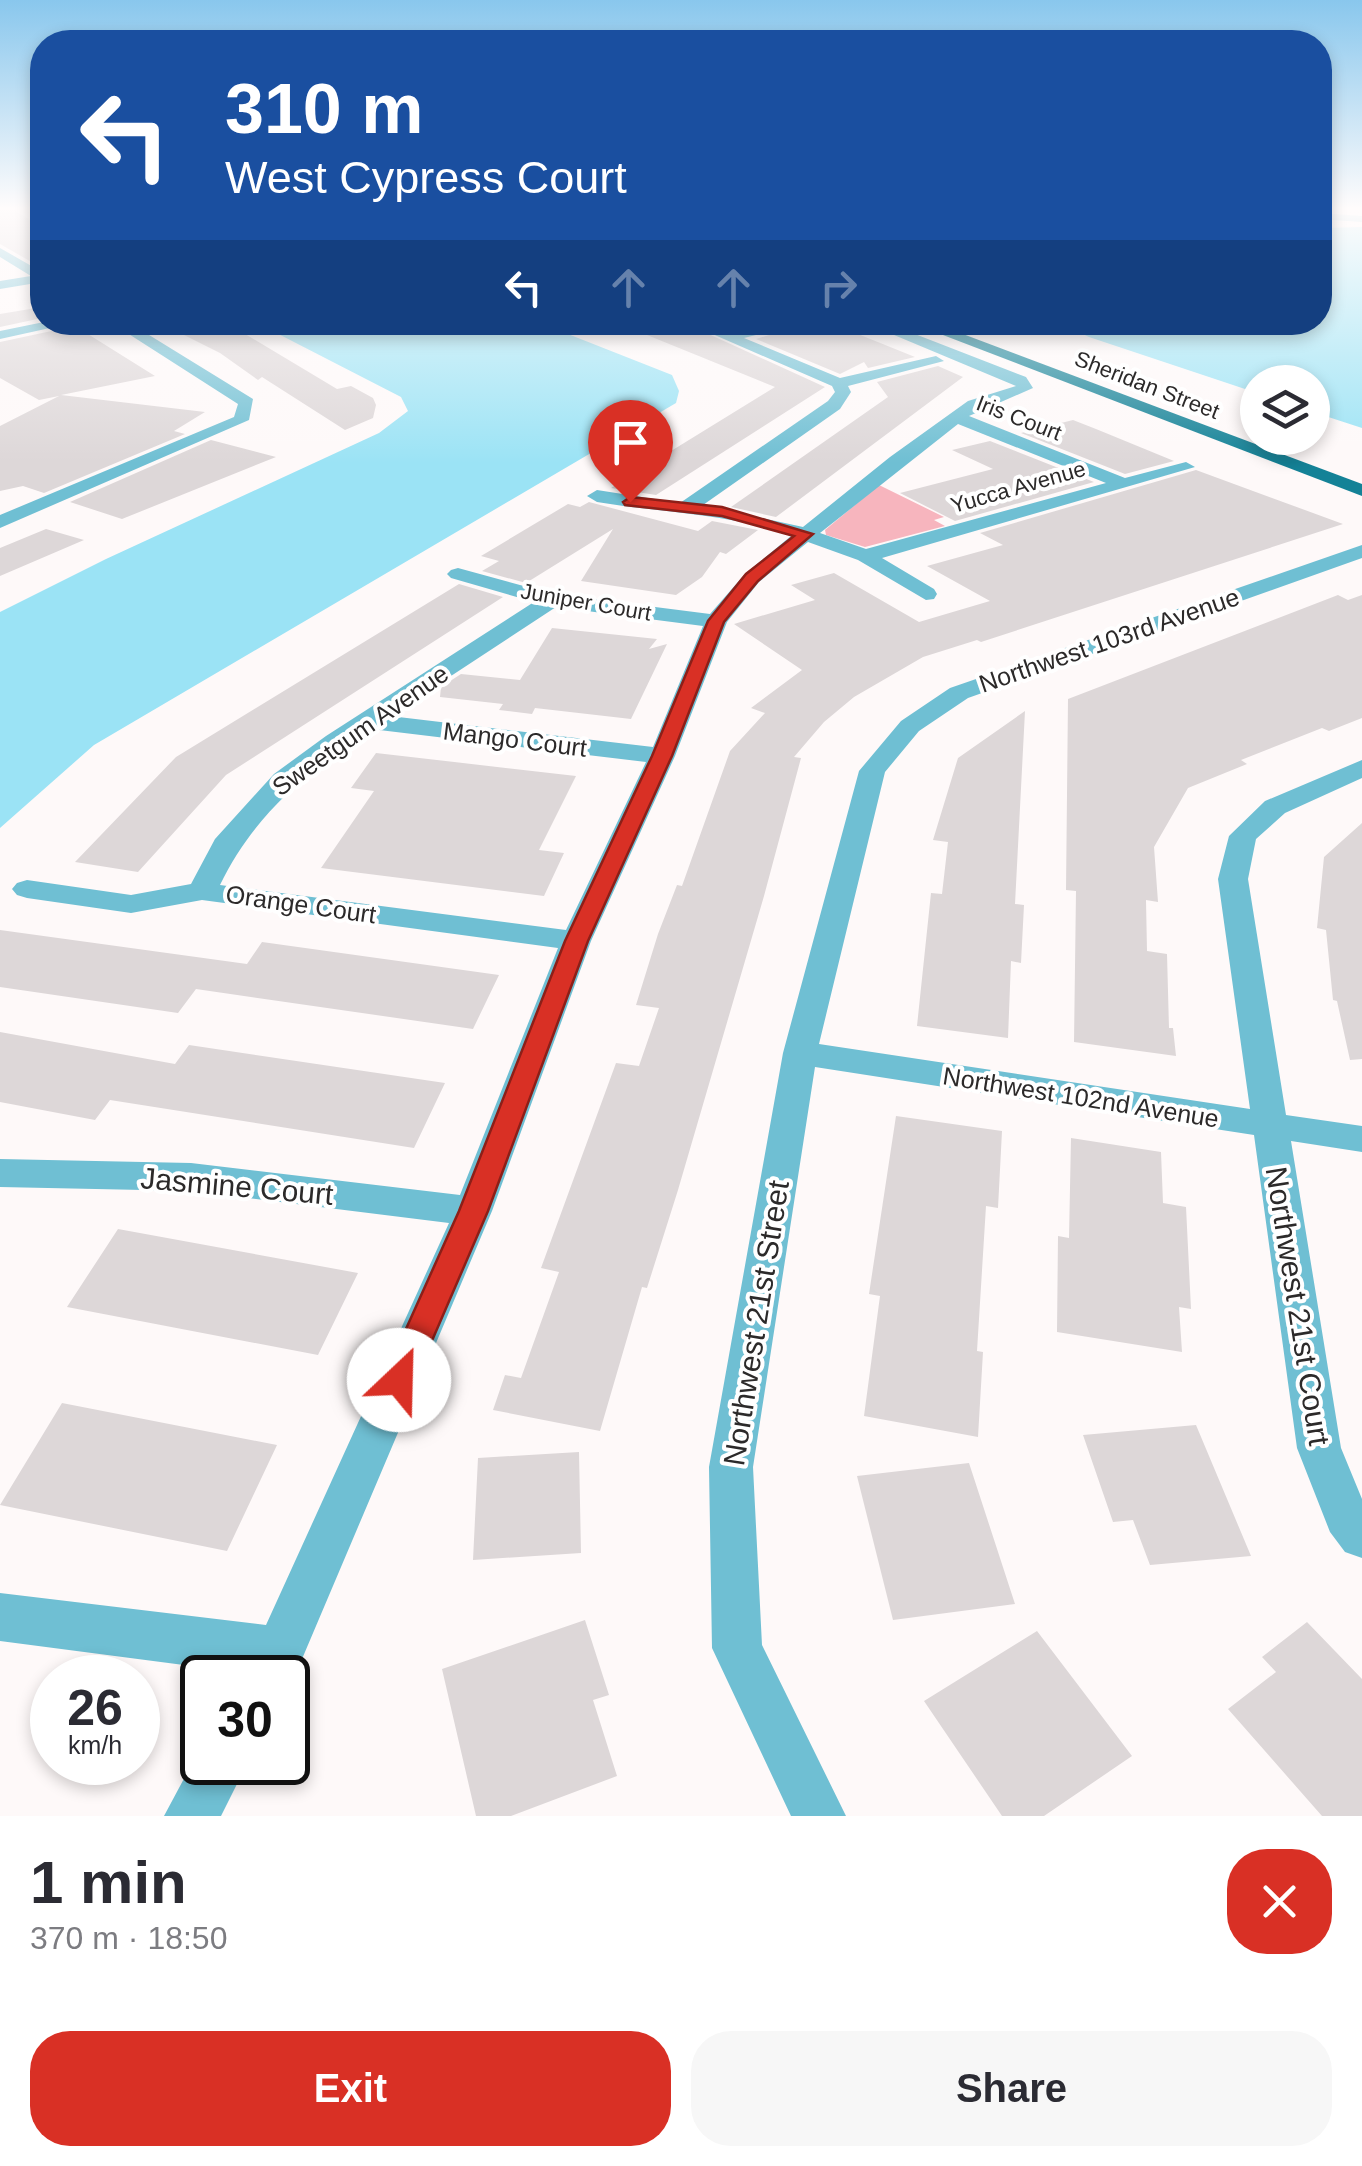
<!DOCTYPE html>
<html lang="en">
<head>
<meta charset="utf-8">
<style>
	body { margin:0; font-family:Helvetica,sans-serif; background:#f7f7f7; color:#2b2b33; height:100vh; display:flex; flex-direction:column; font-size:38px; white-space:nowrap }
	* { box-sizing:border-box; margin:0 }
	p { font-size:32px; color:#7c7c81 }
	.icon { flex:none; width:55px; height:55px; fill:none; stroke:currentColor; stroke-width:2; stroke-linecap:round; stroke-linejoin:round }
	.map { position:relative; height:1816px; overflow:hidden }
	.details { display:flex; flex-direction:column; background:#fff; flex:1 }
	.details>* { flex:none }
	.banner { position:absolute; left:30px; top:30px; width:1302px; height:305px; border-radius:40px; box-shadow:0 5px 15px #0003; background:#1a4fa0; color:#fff; overflow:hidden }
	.buttons { position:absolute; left:1240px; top:365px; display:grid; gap:20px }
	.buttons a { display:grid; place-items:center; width:90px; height:90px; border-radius:50%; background:#fff; box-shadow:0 5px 15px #0003; font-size:50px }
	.speed { position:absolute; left:30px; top:1655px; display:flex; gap:20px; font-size:50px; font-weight:700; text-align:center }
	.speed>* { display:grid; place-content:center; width:130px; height:130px; border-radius:50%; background:#fff; box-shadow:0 5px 15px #0003; line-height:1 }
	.speed small { font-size:25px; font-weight:400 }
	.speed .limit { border:5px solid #111; border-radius:15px; background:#fff; color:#111 }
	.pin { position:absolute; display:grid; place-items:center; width:85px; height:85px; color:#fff; margin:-102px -42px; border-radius:50% 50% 50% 0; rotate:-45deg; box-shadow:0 0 10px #0007 }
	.pin .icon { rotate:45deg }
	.me { position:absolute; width:110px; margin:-55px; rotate:24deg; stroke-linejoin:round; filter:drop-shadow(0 0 8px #0008) }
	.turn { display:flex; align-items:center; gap:35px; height:210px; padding:0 30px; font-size:45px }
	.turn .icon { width:130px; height:130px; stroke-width:2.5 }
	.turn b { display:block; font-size:70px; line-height:85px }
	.lanes { display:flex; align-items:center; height:95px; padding:0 30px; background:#0003; justify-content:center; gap:50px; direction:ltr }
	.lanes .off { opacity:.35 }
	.round { display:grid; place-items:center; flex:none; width:105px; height:105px; border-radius:40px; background:#f7f7f7 }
	.headline { display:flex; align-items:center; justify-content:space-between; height:170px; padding:0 30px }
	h1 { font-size:60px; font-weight:600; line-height:75px }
	.cta { display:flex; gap:20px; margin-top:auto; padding:20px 30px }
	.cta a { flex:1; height:115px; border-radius:40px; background:#d93025; color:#fff; font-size:40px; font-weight:600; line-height:115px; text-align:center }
	.cta a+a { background:#f7f7f7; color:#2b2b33 }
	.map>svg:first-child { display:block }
	.green { fill:#f7b5be }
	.water { fill:#9be3f5 }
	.building { fill:#ddd7d8 }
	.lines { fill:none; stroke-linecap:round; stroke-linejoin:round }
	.street { fill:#6fbfd3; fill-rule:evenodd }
	.primary { fill:#148297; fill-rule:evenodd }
	.route { fill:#d93025; stroke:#8d1f18; stroke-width:2.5 }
	.labels { text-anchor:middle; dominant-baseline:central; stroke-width:8; stroke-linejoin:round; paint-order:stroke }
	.far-street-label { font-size:22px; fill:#2c2a2a; stroke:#fff }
	.street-label { font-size:25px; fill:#2c2a2a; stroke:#fff }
	.near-street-label { font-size:30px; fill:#2c2a2a; stroke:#fff }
</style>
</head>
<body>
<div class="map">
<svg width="1362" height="1816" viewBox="0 0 1362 1816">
	<rect width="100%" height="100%" fill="#fef9f9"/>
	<path class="green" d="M879,485L944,517L934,520L945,526L865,547L826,535L825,530Z"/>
	<path class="water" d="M1362,227V428L1313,412L1312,382H1258L1257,393L1089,337L1060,323L1320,322V228Z
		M257,323H540L672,375L679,391L676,403L94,745L0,828V612L106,559L379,433L408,411L401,397Z"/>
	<path class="building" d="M0,209H12L42,227V268L0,244Z
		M42,307V318L0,327V314Z
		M158,322H225L337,389L351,386L373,398L376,405L373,418L345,430L262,377L258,380L220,353Z
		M615,322H682L825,387L656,495L611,488L775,387Z
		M811,322H843V328L915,357L868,368L864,362L840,374L756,339Z
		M75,326L155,376L61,395L205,412L174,431L185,434L44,493L23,486L0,491V426L59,396L39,400L0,378V342Z
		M938,366L963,377L776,517L731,507L888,397L877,382Z
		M1073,420L1096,429L1174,461L1125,474L1021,433Z
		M211,440L276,457L122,519L70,502Z
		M990,441L1094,482L955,521L900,493L993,469L952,450Z
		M1196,470L1343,524L981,642L977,640L923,657L854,697L824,722L794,757L801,758L764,896L678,1190L647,1288L642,1287L600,1431L493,1410L505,1375L521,1378L559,1272L541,1268L616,1063L639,1066L659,1008L636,1005L658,934L677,885L682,886L730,751L765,713L751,708L802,670L734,624L815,600L791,585L834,573L919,622L990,601L927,566L1003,545L980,533Z
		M589,502L698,531L712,521L758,530L726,554L720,552L702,577L676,595L581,581L613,529L526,583L482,571L499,561L481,556L568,504L580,507Z
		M46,529L84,540L0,576V548Z
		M459,584L503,597L226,775L138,872L75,862L176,757Z
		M1338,595L1348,600L1362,595V718L1329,731L1322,728L1241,760L1247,764L1188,788L1154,847L1158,902L1146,900L1147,951L1167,954L1169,1028H1173L1176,1056L1074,1042L1076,891L1066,890L1068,699Z
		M552,628L657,639L649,649L667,644L631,719L535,708L532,714L499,710L503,704L440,697L441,687L461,674L520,680Z
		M1025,711L1015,904L1024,905L1021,963L1011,961L1008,1038L917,1026L931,893L942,894L948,842L933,840L958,758Z
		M376,753L576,776L539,850L564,853L544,896L321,868L374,791L351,788Z
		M1362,823V1059L1350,1060L1337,1001L1333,1000L1326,930L1317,928L1324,857Z
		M0,930L247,964L262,942L499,975L473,1029L196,989L178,1013L0,987Z
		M0,1032L175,1064L189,1045L445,1083L414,1148L110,1100L95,1120L0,1102Z
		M896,1116L1002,1131L998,1208L986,1206L977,1351L983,1352L978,1437L864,1416L880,1296L869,1294Z
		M1071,1138L1161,1152L1163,1203L1186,1207L1191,1309L1179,1307L1182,1352L1057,1332L1058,1236L1069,1238Z
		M118,1229L358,1273L318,1355L67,1307Z
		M62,1403L277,1445L227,1551L0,1505Z
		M1196,1425L1251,1556L1150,1565L1133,1520L1113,1522L1083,1435Z
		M579,1452L581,1553L473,1560L478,1458Z
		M969,1463L1015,1604L893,1620L857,1476Z
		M585,1620L609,1695L593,1700L617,1776L511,1816H476L442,1669Z
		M1307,1622L1362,1679V1816H1322L1228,1709L1276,1672L1262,1657Z
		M1037,1631L1132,1756L1044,1816H1002L924,1701Z"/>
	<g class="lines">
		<path class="street" d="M1320,213L1362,216V222L1320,219Z
			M0,248L42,272V282L0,289V281L31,276L0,257Z
			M44,322H77L0,339V331Z
			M110,322H128L253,399L249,420L0,528V515L234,417L238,404Z
			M685,322C703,322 719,332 733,332C758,331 782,322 808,322L744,338L840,378L936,356L944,361L848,386L851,392L840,409L703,505L803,527L890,457L968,401L1016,386L863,322H884L1026,377L1033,388L969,416L1125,478L1186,462L1195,467L882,558L934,589L937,594L934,599L926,600L858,560L808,542L759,582L727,622L675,756L591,941L492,1211L288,1692V1678H243L245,1673L0,1641V1593L266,1625L449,1223L191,1191L0,1187V1159L191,1163L460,1195L558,948L202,900L131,913L27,898L17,895L12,889L17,883L27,880L131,895L191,884L215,839L274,774L326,736L534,602L451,578L447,574L451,570L458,568L553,594L710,614L745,574L791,536C730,513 661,513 597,502L587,496L597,490L680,503L828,401L835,392L832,386ZM958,424L1106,483L866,549L820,533ZM556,607L703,626L653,747L390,716ZM371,729L646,762L566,930L220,885C254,815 307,771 371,729Z
			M1362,545V558L968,698L919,731L885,772L819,1044L1250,1109L1218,879L1229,836L1265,801L1362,760V778L1285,813L1256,839L1248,879L1286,1115L1362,1126V1152L1291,1141L1341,1448L1362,1499V1558L1345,1552L1330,1532L1297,1448L1254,1135L815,1067L753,1467L762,1645L846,1816H791L712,1648L709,1467L783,1053L859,771L901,721L950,688Z
			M202,1745V1762H248L221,1816H164Z"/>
		<path class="primary" d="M909,322H931L1362,484V496Z"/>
	</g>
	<linearGradient id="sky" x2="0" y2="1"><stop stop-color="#89c7ed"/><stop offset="0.45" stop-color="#fffcfc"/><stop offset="1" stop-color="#fffcfc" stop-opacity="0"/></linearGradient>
	<rect width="1362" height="463" fill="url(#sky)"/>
	<path class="route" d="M630,497L722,507L813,534L758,581L724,622L672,756L588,941L488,1211L415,1380L410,1390L399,1394L387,1390L383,1380L459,1211L565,941L652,756L708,621L746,574L794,536L722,516L625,505L623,502Z"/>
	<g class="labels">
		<g class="far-street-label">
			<text transform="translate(1147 385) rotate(21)">Sheridan Street</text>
			<text transform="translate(1019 418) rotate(21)">Iris Court</text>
			<text transform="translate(1018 487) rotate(-16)">Yucca Avenue</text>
			<text transform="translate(586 602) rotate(10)">Juniper Court</text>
		</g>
		<g class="street-label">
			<text transform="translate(1109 640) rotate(-19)">Northwest 103rd Avenue</text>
			<text transform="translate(360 730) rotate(-35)">Sweetgum Avenue</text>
			<text transform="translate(515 739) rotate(7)">Mango Court</text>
			<text transform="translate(301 904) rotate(8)">Orange Court</text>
			<text transform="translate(1081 1097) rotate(9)">Northwest 102nd Avenue</text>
		</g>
		<g class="near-street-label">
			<text transform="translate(237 1186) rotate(5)">Jasmine Court</text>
			<text transform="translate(1298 1306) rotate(81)">Northwest 21st Court</text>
			<text transform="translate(756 1323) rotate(-81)">Northwest 21st Street</text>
		</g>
	</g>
</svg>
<div class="buttons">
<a><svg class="icon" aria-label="layers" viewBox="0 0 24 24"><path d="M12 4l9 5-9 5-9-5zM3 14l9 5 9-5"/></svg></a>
</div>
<div class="speed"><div>26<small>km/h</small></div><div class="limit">30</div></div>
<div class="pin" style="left:630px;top:502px;background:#d93025"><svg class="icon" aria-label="arrive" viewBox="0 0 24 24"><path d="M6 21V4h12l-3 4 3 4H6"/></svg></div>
<svg class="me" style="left:399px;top:1380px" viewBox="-20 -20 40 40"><circle r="19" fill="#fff"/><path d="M0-13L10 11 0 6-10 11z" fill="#d93025"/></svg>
<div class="banner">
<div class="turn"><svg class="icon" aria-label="left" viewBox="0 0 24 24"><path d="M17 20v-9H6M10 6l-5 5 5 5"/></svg><div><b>310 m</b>West Cypress Court</div></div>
<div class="lanes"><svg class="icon" aria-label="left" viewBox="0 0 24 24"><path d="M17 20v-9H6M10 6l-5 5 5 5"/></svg><svg class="icon off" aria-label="ahead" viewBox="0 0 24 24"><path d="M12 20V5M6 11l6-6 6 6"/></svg><svg class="icon off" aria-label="ahead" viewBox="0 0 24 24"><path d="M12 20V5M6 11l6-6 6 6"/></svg><svg class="icon off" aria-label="right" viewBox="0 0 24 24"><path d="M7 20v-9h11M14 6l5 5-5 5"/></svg></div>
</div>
</div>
<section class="details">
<div class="headline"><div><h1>1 min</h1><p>370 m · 18:50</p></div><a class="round" style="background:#d93025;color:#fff"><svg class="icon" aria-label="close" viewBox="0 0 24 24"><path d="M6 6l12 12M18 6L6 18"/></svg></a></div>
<div class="cta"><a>Exit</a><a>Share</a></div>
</section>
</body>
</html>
